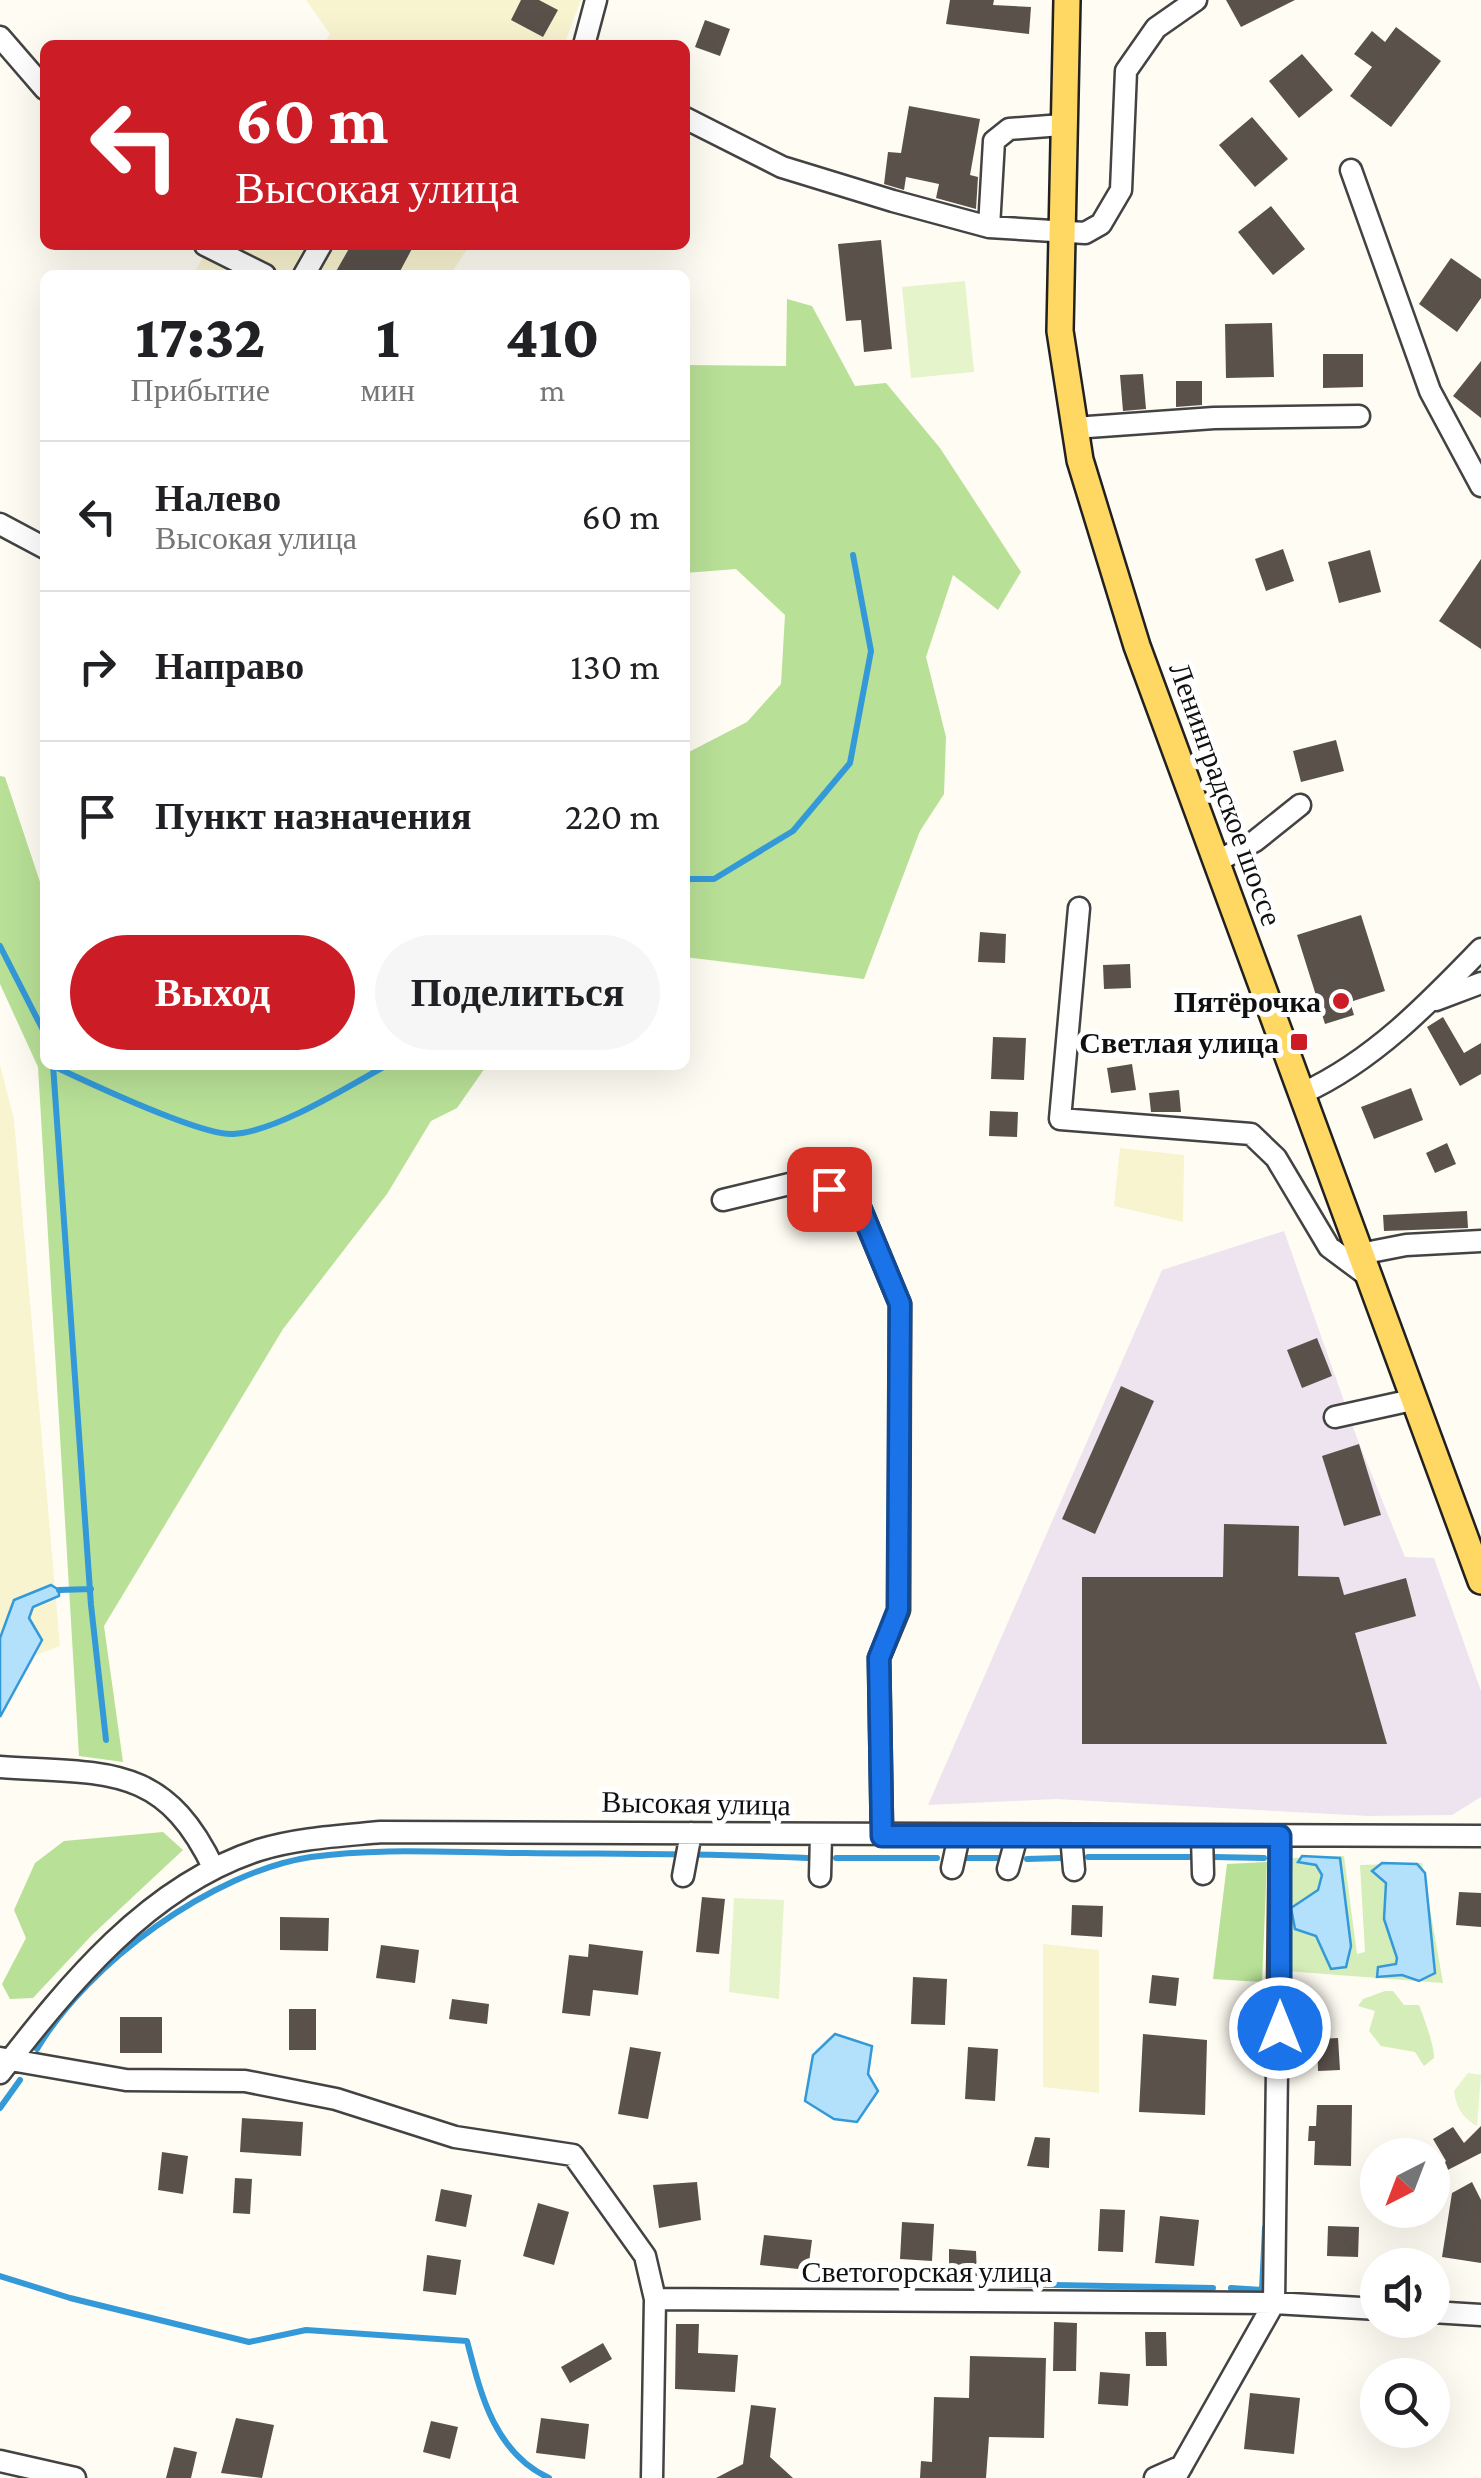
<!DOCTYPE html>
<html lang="ru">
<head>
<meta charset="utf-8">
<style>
	body { margin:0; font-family:"Crimson Pro",serif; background:#f6f6f6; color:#202124; height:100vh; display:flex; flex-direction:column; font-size:38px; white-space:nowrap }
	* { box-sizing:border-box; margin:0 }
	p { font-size:32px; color:#757577 }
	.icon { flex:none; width:55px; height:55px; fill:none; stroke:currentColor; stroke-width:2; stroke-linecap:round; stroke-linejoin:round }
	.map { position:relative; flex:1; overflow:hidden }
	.details { position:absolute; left:40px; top:270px; width:650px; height:800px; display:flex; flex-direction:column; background:#fff; border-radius:15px; box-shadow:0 10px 40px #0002 }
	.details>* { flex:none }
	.top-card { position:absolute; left:40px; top:40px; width:650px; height:210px; border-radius:15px; box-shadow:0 10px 40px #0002; background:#cc1c26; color:#fff; overflow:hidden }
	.needle { width:65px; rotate:222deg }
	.fabs { position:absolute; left:1360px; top:2138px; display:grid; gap:20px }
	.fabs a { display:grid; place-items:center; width:90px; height:90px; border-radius:50%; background:#fff; box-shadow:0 10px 40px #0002; font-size:50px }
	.pin { position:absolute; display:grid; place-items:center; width:85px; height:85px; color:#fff; margin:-42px; border-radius:20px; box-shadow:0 5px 15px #0006 }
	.me { position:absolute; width:110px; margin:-55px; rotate:0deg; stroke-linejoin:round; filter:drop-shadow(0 0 8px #0008) }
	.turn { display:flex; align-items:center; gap:35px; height:210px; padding:0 30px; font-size:45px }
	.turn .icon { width:130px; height:130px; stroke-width:2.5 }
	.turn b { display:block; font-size:70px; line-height:85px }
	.eta { display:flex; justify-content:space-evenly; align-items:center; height:170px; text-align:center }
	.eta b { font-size:60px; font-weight:800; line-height:70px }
	.button { display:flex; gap:20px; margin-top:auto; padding:20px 30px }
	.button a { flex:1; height:115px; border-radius:60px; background:#cc1c26; color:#fff; font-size:40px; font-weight:800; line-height:115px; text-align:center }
	.button a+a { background:#f6f6f6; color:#202124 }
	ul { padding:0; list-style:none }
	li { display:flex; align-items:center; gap:30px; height:150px; padding:0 30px; border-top:2px solid #e0e0e0 }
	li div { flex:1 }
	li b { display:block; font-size:38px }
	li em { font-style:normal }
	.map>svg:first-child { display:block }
	.industrial { fill:#ede4ef }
	.farmland { fill:#f8f4d0 }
	.green { fill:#d5edb8 }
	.forest { fill:#b8e096 }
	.pitch { fill:#e6f4cb }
	.water { fill:#b3e1fb; stroke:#3499d8; stroke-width:2.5 }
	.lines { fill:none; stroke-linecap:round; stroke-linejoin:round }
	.stream { stroke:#3499d8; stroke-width:6 }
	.building { fill:#5a514b }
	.minor-casing { stroke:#434343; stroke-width:25 }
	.major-casing { stroke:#212121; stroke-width:30 }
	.minor { stroke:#fff; stroke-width:20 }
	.major { stroke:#ffd763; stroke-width:25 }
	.route-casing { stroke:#114b97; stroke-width:25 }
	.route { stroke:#1a73e8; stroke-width:18 }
	.poi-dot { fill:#cc1c26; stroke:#fff; stroke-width:4 }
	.labels { text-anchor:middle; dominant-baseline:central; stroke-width:10; stroke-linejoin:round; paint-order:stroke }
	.street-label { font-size:30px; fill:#101010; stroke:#fff }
	.poi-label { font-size:30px; font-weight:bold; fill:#101010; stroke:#fff; text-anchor:end }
</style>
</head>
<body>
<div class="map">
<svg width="1481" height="2478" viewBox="0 0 1481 2478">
	<rect width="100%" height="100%" fill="#fffcf3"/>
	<path class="industrial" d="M1284,1231L1357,1438L1405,1557L1434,1558L1481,1691V1797L1452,1815L1368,1816L1056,1799L928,1805L1162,1270Z"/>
	<path class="farmland" d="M306,0H581L564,45H324L330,34Z
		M210,245H470L450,275H193Z
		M0,1065L14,1119L60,1646L0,1668Z
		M1120,1148L1184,1155L1183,1222L1114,1206Z
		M1043,1944L1099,1950V2093L1043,2087Z"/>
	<path class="green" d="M1344,1856L1357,1954L1365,1952L1360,1865L1422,1863L1443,1983L1286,1971L1284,1913L1292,1858Z
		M1385,1991H1393L1404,2005H1419C1424,2018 1434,2044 1434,2058L1424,2066L1415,2052L1381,2046L1369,2031L1375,2011L1358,2006L1363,1999Z"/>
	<path class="forest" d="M787,299L812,306L855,386L886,383L940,448L1021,572L998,610L953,575L926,657L946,737L944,794L920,831L864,979L685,957V754L747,722L781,684L785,615L736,569L685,573V365L786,366Z
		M0,776L5,777L40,882L45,883V1065H487L457,1108L431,1121L387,1194L283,1329L104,1626L123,1762L79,1756L38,1067L0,984Z
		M163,1832L183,1850L92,1935L33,1998L10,1999L2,1984L26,1938L14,1910L35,1863L64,1841Z
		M1267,1862L1262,1982L1213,1979L1227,1864Z"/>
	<path class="pitch" d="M965,281L974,372L911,378L902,287Z
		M734,1898L784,1900L779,1999L729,1992Z
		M1468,2073L1481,2075L1477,2126C1463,2118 1456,2108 1454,2091Z"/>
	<path class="water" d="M51,1585L59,1590V1596L33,1607L29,1618L42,1640L0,1717V1638L14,1600Z
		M1302,1856L1340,1858L1351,1946L1346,1967L1331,1969L1316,1936L1295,1929L1291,1908L1318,1890L1322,1875L1316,1865L1298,1862Z
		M1382,1863L1417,1864L1425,1873L1435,1973L1419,1981L1402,1975L1377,1977L1378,1967L1396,1964L1397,1958L1384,1919L1386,1883L1372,1871Z
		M835,2034L872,2046L868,2074L878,2091L857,2122L834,2119L805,2101L813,2055Z"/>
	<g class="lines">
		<path class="stream" d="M685,879H714L793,831L850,763L871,651L853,555
			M0,946L45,1034
			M53,1065L91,1605L106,1740
			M53,1066C87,1082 200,1136 233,1134C276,1132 349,1086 387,1065
			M59,1590L91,1589
			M1088,1857H1191
			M1214,1857L1264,1858
			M836,1858H937
			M961,1858H999
			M1027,1859L1061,1858
			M37,2049C88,1963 212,1872 311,1857C382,1847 454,1853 525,1853C619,1854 713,1853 807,1858
			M0,2108L20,2080
			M0,2276L70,2298L249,2342L306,2330L467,2341C481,2395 494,2452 549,2478
			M1009,2284L1213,2288
			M1231,2288L1262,2290L1265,2228"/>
	</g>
	<path class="building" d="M521,0H539L558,10L543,37L511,20Z
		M950,0H994L993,5L1031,7L1029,34L946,24Z
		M1226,0H1295L1241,27Z
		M705,20L730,29L720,56L695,47Z
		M1396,27L1441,61L1391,127L1350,96L1372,67L1354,54L1372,31L1385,42Z
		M1302,54L1333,90L1299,118L1269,81Z
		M909,106L980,119L970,175L978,177L976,209L936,198L939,184L906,177L904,190L884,184L888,152L901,153Z
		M1252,117L1288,159L1255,187L1219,145Z
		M1271,206L1305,249L1273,275L1238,232Z
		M881,240L892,349L864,352L861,320L846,321L838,244Z
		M351,245H414L398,275H334Z
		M1451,258L1481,279V298L1457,332L1419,304Z
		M1272,323L1274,377L1226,378L1225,324Z
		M1323,354H1363V387L1323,388Z
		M1481,361V418L1453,396Z
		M1143,374L1146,409L1123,411L1120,375Z
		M1176,381H1202V405L1176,407Z
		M1283,549L1294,581L1266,591L1255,559Z
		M1370,550L1381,592L1339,603L1328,562Z
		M1481,559V649L1439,621Z
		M1336,740L1344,771L1301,782L1293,751Z
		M1361,915L1385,991L1350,1002L1354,1015L1325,1024L1297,935Z
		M980,932L1006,934L1005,963L978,962Z
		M1130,964L1131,988L1104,989L1103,965Z
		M1443,1017L1464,1053L1481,1043V1074L1460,1086L1427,1027Z
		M993,1037L1026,1038L1024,1080L991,1079Z
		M1132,1064L1136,1090L1111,1093L1107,1068Z
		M1411,1088L1423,1120L1374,1139L1361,1107Z
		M1179,1090L1181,1112H1151L1149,1093Z
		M990,1111L1018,1112L1017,1137L989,1136Z
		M1447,1143L1456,1164L1435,1173L1426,1153Z
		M1467,1211L1468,1228L1384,1231L1383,1215Z
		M1317,1338L1332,1376L1302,1388L1287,1350Z
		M1121,1386L1154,1401L1095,1534L1062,1519Z
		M1359,1444L1381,1515L1344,1526L1322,1456Z
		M1224,1524L1299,1526L1298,1576L1339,1577L1344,1595L1406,1578L1416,1616L1355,1633L1387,1744H1082V1577H1223Z
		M1459,1892L1481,1893V1927L1456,1925Z
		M702,1897L725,1899L719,1954L696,1952Z
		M1072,1905L1103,1906L1102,1937L1071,1935Z
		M280,1917L329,1918L328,1951L280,1950Z
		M589,1944L643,1951L638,1995L593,1990L590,2016L562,2013L569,1955L588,1957Z
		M381,1945L419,1950L415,1983L376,1978Z
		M1152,1975L1179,1978L1176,2006L1149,2003Z
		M913,1977L947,1979L945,2025L911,2024Z
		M452,1999L489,2004L487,2024L449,2019Z
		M289,2009H316V2050H289Z
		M120,2017H162V2053H120Z
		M1143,2034L1207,2040L1205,2115L1139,2112Z
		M1338,2038L1340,2070L1318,2071L1317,2039Z
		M630,2047L661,2052L648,2119L618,2114Z
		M968,2047L998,2049L995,2101L965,2099Z
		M1317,2105H1352L1351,2166L1314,2165L1315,2141H1308L1309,2126H1316Z
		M242,2118L303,2122L301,2156L240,2152Z
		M1481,2126V2153L1436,2176L1446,2161L1433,2139L1453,2127L1464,2143Z
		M1035,2137L1050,2138L1049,2168L1027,2166Z
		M162,2152L188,2156L183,2194L158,2190Z
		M235,2178L252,2179L250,2214L233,2213Z
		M697,2182L701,2220L659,2228L653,2185Z
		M1472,2182L1481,2200V2263L1442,2257L1452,2193Z
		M441,2189L472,2195L466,2227L435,2221Z
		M538,2203L569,2212L554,2265L523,2256Z
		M1100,2209L1125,2210L1123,2252L1098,2251Z
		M1160,2216L1199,2220L1194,2266L1155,2263Z
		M902,2222L934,2224L932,2261L900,2259Z
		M1328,2226L1359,2227L1358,2257L1327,2256Z
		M764,2235L812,2240L808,2270L760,2265Z
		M949,2249L976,2251L977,2276L949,2275Z
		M427,2255L461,2260L456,2295L423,2291Z
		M1054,2322L1077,2323L1076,2371H1053Z
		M676,2324H699L698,2353L738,2355L735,2392L675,2389Z
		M1145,2332H1166L1167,2366H1146Z
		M603,2343L612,2359L570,2383L561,2367Z
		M970,2356L1046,2358L1044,2438L989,2437L986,2478H920L921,2461L932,2462L934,2397L969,2398Z
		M1100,2372L1130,2374L1128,2406L1098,2404Z
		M1250,2393L1300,2398L1294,2454L1244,2449Z
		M751,2405L776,2408L770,2457L793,2478H716L743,2464Z
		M236,2418L274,2425L262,2478L221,2473Z
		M541,2418L589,2424L585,2459L536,2453Z
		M431,2421L458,2427L450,2459L423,2452Z
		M174,2447L197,2452L191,2478H166Z"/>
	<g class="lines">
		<g class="minor-casing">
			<path id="minor" d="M0,37L45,89
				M584,45L596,0
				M685,118L782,167L893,201L989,227L1085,233L1101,224L1121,190L1126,71L1156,28L1196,0
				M1351,170L1430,391L1481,486
				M989,227L994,141L1009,129L1062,125
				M205,245L265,275
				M304,275L321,245
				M1074,428L1214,418L1359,416
				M0,524L45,548
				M1216,862L1255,841L1300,805
				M1079,908L1060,1119L1251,1134L1276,1158L1329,1247L1368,1276
				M1436,1000L1481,983
				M1303,1093C1373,1061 1428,1004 1481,949
				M723,1200L802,1181L856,1198L900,1304L899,1610L879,1658L882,1835
				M1360,1254L1406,1245L1481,1241
				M1335,1417L1412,1400
				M0,1767C106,1774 164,1763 214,1869
				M1071,1836L1074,1870
				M1202,1836L1203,1874
				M952,1868L959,1836
				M1008,1869L1017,1836
				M683,1876L691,1833
				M820,1876L821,1835
				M0,2058L126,2080L245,2081L336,2099L455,2137L573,2155L645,2256L655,2299L652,2478
				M0,2073C69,1984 148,1886 259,1850C298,1838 340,1836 381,1832L1481,1836
				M655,2299L1274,2303L1378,2309
				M1432,2312L1481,2315
				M0,2461L75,2478
				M1155,2478L1182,2466
				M1175,2478L1274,2303L1280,1836"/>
		</g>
		<g class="major-casing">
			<path id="major" d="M1067,0L1060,331L1080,460L1137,646L1481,1581"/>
		</g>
		<use href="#minor" class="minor"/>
		<use href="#major" class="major"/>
	</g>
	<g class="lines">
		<g class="route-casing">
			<path id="route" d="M829,1189L856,1198L900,1304L898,1610L879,1658L882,1836H1280V2028"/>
		</g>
		<use href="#route" class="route"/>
	</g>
	<g class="poi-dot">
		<circle cx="1341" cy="1001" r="10"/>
		<rect x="1289" y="1032" width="20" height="20" rx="5"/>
	</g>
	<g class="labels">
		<g class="street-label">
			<text transform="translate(1226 794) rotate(70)">Ленинградское шоссе</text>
			<text transform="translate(696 1803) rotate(1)">Высокая улица</text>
			<text x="927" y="2271">Светогорская улица</text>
		</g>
		<g class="poi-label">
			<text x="1321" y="1001">Пятёрочка</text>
			<text x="1279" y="1042">Светлая улица</text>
		</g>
	</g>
</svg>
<div class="fabs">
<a><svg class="needle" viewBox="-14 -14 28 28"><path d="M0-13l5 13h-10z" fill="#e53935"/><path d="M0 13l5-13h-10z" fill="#757577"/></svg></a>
<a><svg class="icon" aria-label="sound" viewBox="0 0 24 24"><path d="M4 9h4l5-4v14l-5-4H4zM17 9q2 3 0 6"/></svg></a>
<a><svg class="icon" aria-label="search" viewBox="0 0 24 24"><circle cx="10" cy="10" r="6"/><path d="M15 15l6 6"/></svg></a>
</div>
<div class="pin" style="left:829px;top:1189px;background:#d93025"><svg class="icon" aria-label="arrive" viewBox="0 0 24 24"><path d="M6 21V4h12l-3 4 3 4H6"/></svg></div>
<svg class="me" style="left:1280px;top:2028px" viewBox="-20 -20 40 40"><circle r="17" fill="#1a73e8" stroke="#fff" stroke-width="3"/><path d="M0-11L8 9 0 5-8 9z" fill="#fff"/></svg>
<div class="top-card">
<div class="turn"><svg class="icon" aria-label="left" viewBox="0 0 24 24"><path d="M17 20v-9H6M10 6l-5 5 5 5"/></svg><div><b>60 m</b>Высокая улица</div></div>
</div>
<section class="details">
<div class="eta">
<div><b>17:32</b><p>Прибытие</p></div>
<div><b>1</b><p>мин</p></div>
<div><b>410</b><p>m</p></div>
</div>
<ul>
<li><svg class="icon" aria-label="left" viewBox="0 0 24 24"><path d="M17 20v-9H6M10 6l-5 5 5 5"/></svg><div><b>Налево</b><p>Высокая улица</p></div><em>60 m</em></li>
<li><svg class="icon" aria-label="right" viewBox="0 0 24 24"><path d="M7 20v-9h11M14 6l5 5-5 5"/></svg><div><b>Направо</b></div><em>130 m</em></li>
<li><svg class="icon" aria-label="arrive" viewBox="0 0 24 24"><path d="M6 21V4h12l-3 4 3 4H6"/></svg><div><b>Пункт назначения</b></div><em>220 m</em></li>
</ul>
<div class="button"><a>Выход</a><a>Поделиться</a></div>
</section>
</div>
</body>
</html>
